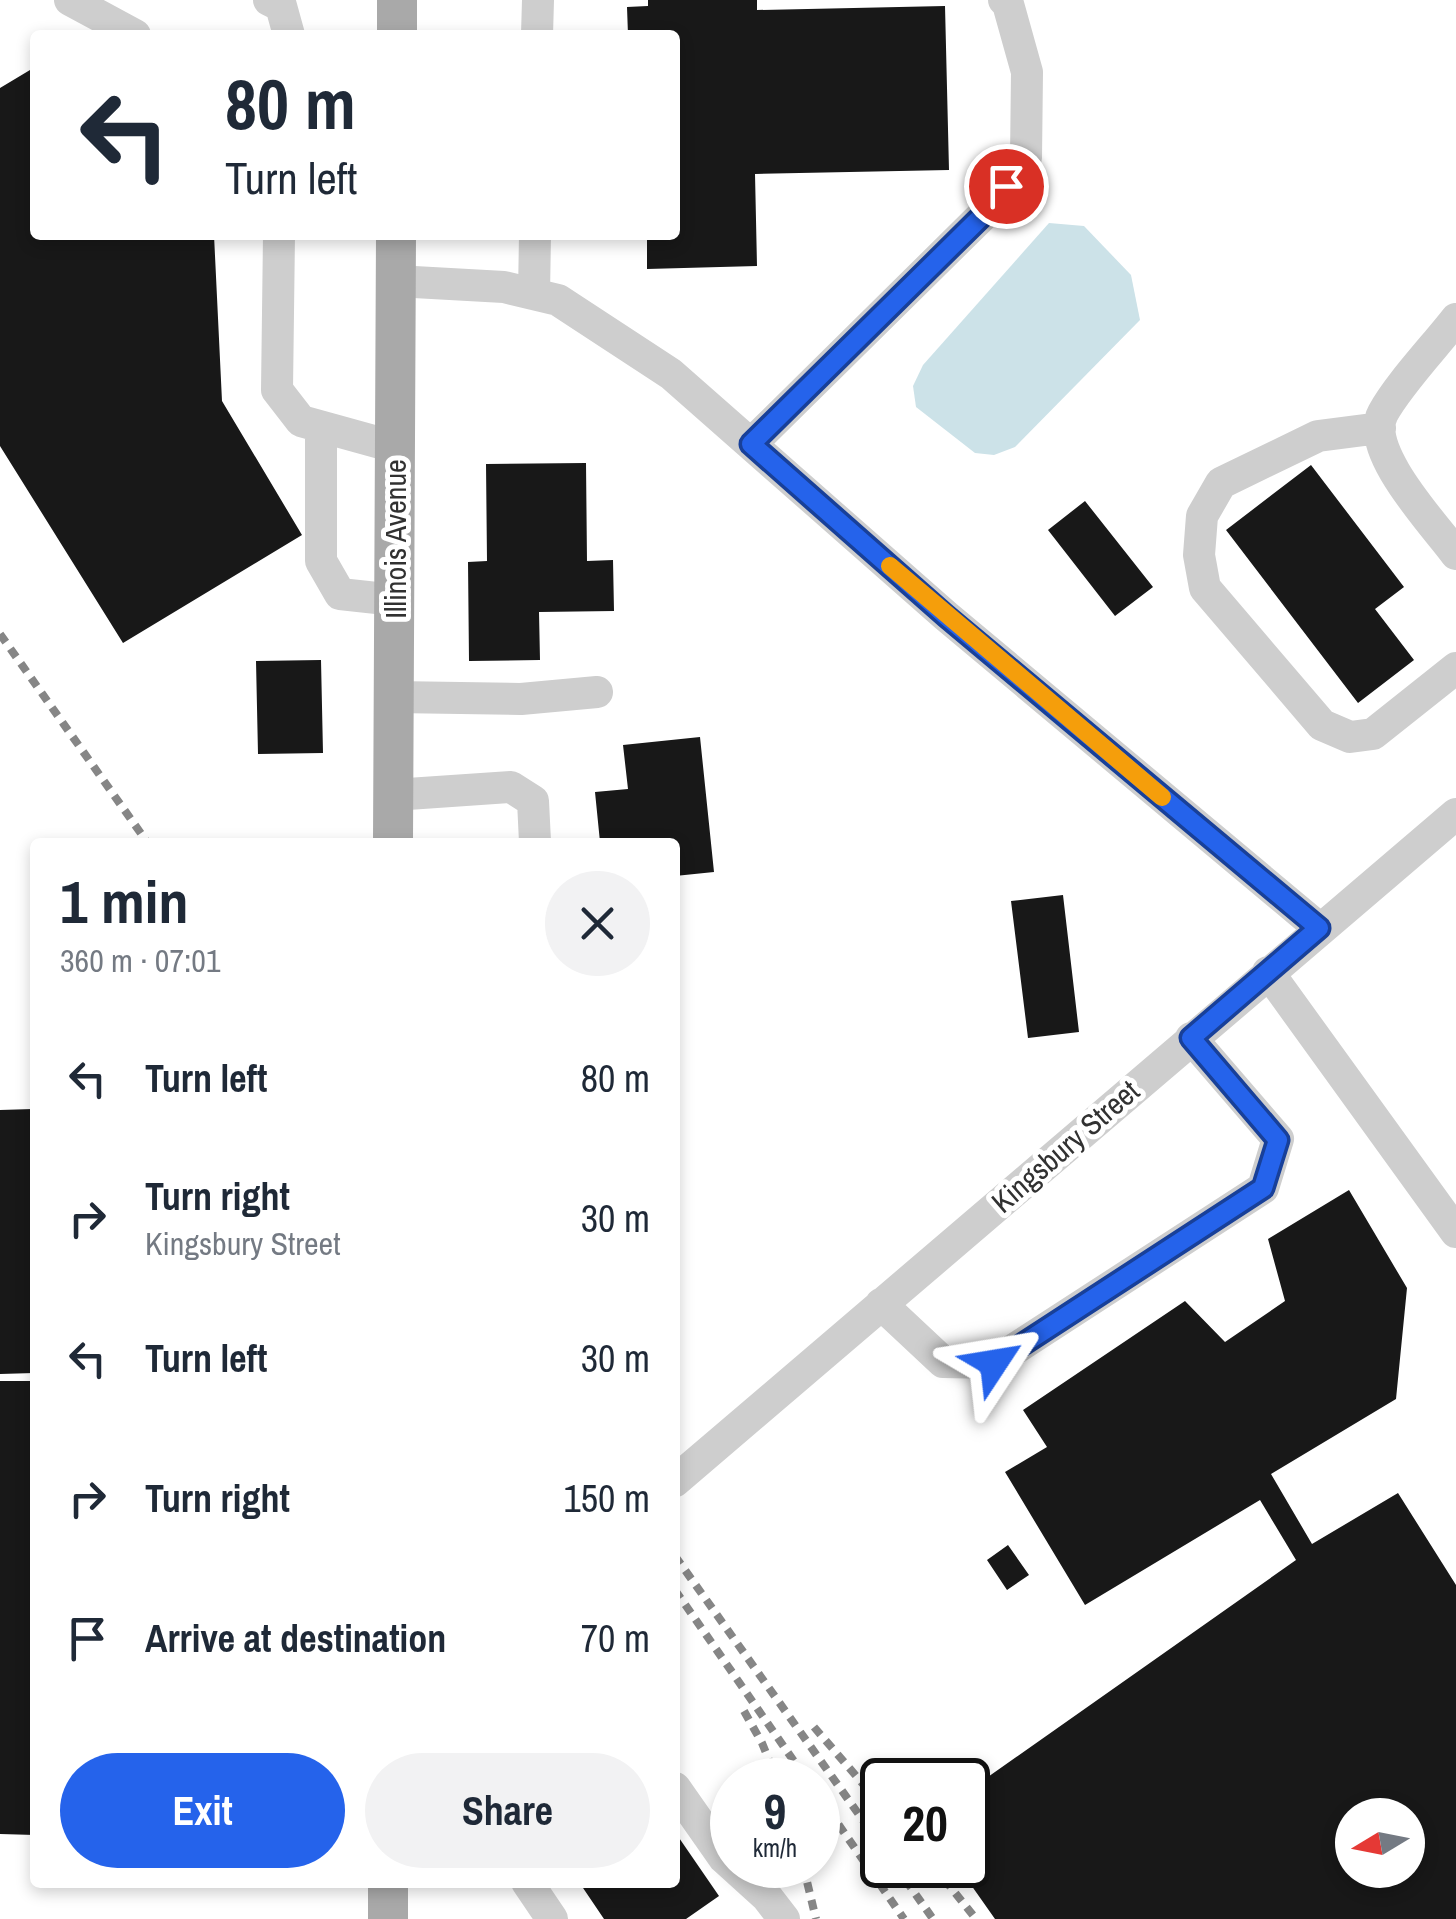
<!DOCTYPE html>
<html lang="en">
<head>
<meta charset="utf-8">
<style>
	body { margin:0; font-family:"Archivo Narrow",sans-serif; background:#f2f2f3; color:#1f2937; height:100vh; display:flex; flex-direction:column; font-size:38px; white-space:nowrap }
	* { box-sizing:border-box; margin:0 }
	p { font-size:32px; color:#747a83 }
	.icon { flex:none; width:55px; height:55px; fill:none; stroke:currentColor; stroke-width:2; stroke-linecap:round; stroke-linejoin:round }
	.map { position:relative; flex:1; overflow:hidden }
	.details { position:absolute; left:30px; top:838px; width:650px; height:1050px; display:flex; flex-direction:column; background:#fff; border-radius:10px; box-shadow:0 5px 15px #0003 }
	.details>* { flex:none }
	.guide { position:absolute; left:30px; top:30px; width:650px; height:210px; border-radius:10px; box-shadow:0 5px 15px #0003; background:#fff; color:#1f2937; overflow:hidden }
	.needle { width:65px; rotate:260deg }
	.controls { position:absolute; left:1335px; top:1798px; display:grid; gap:20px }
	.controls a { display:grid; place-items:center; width:90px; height:90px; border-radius:50%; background:#fff; box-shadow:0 5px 15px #0003; font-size:50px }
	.speed { position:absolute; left:710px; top:1758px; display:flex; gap:20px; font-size:50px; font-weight:700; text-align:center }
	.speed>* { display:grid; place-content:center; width:130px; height:130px; border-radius:50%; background:#fff; box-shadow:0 5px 15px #0003; line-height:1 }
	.speed small { font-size:25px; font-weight:400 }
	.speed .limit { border:5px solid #111; border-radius:15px; background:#fff; color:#111 }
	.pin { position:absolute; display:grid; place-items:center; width:85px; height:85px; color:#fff; margin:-42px; border:5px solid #fff; border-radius:50%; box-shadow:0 2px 10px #0007 }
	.me { position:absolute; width:110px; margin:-55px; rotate:57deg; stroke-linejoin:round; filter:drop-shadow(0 0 8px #0008) }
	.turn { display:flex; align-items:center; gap:35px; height:210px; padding:0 30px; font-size:45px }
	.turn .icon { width:130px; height:130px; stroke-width:2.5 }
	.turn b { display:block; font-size:70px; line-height:85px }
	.round { display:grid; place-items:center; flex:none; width:105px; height:105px; border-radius:52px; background:#f2f2f3 }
	.head { display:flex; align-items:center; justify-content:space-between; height:170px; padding:0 30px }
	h1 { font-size:60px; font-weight:700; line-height:75px }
	.button { display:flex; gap:20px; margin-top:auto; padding:20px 30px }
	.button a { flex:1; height:115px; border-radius:60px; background:#2563eb; color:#fff; font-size:40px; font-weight:700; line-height:115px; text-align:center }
	.button a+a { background:#f2f2f3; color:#1f2937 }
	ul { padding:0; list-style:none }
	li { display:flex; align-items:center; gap:30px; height:140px; padding:0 30px }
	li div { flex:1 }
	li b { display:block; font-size:38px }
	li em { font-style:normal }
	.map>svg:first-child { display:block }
	.water { fill:#cce2e8 }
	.building { fill:#181818; fill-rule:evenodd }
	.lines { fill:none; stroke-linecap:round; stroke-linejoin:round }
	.minor { stroke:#cecece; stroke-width:32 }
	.major { stroke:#a9a9a9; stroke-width:40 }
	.rail { stroke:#868686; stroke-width:8; stroke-dasharray:10 8; stroke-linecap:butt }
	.route-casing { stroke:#184099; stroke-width:25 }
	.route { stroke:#2563eb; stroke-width:18 }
	.slow { stroke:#f59e0b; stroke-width:18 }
	.labels { text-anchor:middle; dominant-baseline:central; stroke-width:10; stroke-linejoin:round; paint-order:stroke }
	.street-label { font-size:30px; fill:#313131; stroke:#fff }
</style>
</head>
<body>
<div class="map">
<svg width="1456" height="1919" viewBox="0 0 1456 1919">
	<rect width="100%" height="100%" fill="#fff"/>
	<path class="water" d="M1049,223L1084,226L1131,275L1140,320L1015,447L994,455L975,453L916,407L913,386L923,365Z"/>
	<path class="building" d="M648,0H757V10L945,6L949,170L755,174L757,266L647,269V235H675V35H628L627,7L648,6Z
		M35,67V235H214L222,401L302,535L123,643L0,446V88Z
		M586,463L587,561L613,560L614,611L539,612L540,660L469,661L468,562L487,561L486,464Z
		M1311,465L1404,587L1375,609L1414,660L1358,703L1226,530Z
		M1085,501L1153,587L1115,616L1048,530Z
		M321,660L323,753L258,754L256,661Z
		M700,737L714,872L675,876V842H600L595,792L628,789L623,745Z
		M1063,895L1079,1032L1028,1038L1011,901Z
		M33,1109L34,1373L0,1374V1110Z
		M1349,1190L1407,1288L1396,1399L1271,1474L1312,1544L1398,1493L1456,1585V1919H995L957,1865H968V1791L1296,1560L1260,1500L1085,1605L1005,1472L1047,1447L1023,1410L1185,1301L1225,1342L1285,1301L1268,1239ZM1352,1815H1408V1870H1352Z
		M0,1381H35V1835L0,1834Z
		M1008,1545L1029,1575L1007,1590L987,1560Z
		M675,1832L719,1896L686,1919H604L579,1882H675Z"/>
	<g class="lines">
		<path class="minor" d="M70,0L135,35
			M269,0L281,6L289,35
			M537,35L538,0
			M279,235L277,390L301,421L395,447
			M396,281L504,287L558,300L671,374L946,616L1319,928
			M534,294L535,235
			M1456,319C1435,346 1398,385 1383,413C1363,450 1434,524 1456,554
			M321,427V561L340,594L395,600
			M1380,428L1318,436L1221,483L1202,516L1199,555L1205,588L1322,725L1350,737L1373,734L1456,668
			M751,444L985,213L1026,158L1027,72L1008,4L1004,0
			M394,697L521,699L597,692
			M393,795L511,787L533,801L535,842
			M1268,972L1456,1232
			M881,1304L943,1362L993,1363L1263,1188L1278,1139L1191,1038
			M675,1481L1456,814
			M675,1788L724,1858L767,1897L784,1919
			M527,1882L552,1919"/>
		<path class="major" d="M397,35V0
			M393,842L396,235
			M388,1919V1882"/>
		<path class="rail" d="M0,634L147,842
			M675,1556L882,1847
			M675,1590L807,1780
			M744,1711L762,1743L777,1780
			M814,1727L882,1806
			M818,1795L904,1919
			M803,1865L816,1919
			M895,1865L933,1919
			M933,1865L976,1919"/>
	</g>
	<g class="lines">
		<g class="route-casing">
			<path id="route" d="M994,1363L1263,1188L1278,1140L1191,1038L1319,928L946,616L751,444L985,213L1006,186"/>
		</g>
		<use href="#route" class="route"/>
		<path class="slow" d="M890,566L1162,797"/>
	</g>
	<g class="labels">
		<g class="street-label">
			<text transform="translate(395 539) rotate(-90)">Illinois Avenue</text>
			<text transform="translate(1065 1146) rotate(-41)">Kingsbury Street</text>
		</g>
	</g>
</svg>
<div class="controls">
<a><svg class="needle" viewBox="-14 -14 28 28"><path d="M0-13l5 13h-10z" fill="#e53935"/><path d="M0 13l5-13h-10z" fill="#747a83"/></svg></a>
</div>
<div class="speed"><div>9<small>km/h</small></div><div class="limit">20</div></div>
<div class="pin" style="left:1006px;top:186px;background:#d93025"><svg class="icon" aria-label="arrive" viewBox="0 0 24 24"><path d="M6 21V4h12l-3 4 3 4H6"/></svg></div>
<svg class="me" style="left:994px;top:1363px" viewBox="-20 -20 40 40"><path d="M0-17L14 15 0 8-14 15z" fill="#2563eb" stroke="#fff" stroke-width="4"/></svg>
<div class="guide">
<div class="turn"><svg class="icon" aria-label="left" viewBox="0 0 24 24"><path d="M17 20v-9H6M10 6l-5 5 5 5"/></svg><div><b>80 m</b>Turn left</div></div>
</div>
<section class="details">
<div class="head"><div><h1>1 min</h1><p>360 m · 07:01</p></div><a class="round"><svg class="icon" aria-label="close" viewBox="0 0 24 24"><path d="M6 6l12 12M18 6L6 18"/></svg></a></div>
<ul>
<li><svg class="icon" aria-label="left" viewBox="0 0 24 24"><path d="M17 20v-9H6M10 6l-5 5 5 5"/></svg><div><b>Turn left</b></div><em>80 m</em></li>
<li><svg class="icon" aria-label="right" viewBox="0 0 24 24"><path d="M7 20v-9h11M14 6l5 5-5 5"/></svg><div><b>Turn right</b><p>Kingsbury Street</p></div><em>30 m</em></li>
<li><svg class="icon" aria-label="left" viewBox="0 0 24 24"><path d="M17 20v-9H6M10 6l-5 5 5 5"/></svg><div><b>Turn left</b></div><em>30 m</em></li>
<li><svg class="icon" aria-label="right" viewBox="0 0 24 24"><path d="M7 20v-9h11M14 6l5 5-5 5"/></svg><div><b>Turn right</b></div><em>150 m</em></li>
<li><svg class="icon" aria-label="arrive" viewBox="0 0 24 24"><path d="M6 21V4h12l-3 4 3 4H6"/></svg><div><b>Arrive at destination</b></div><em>70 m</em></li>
</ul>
<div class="button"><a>Exit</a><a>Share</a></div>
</section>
</div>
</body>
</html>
